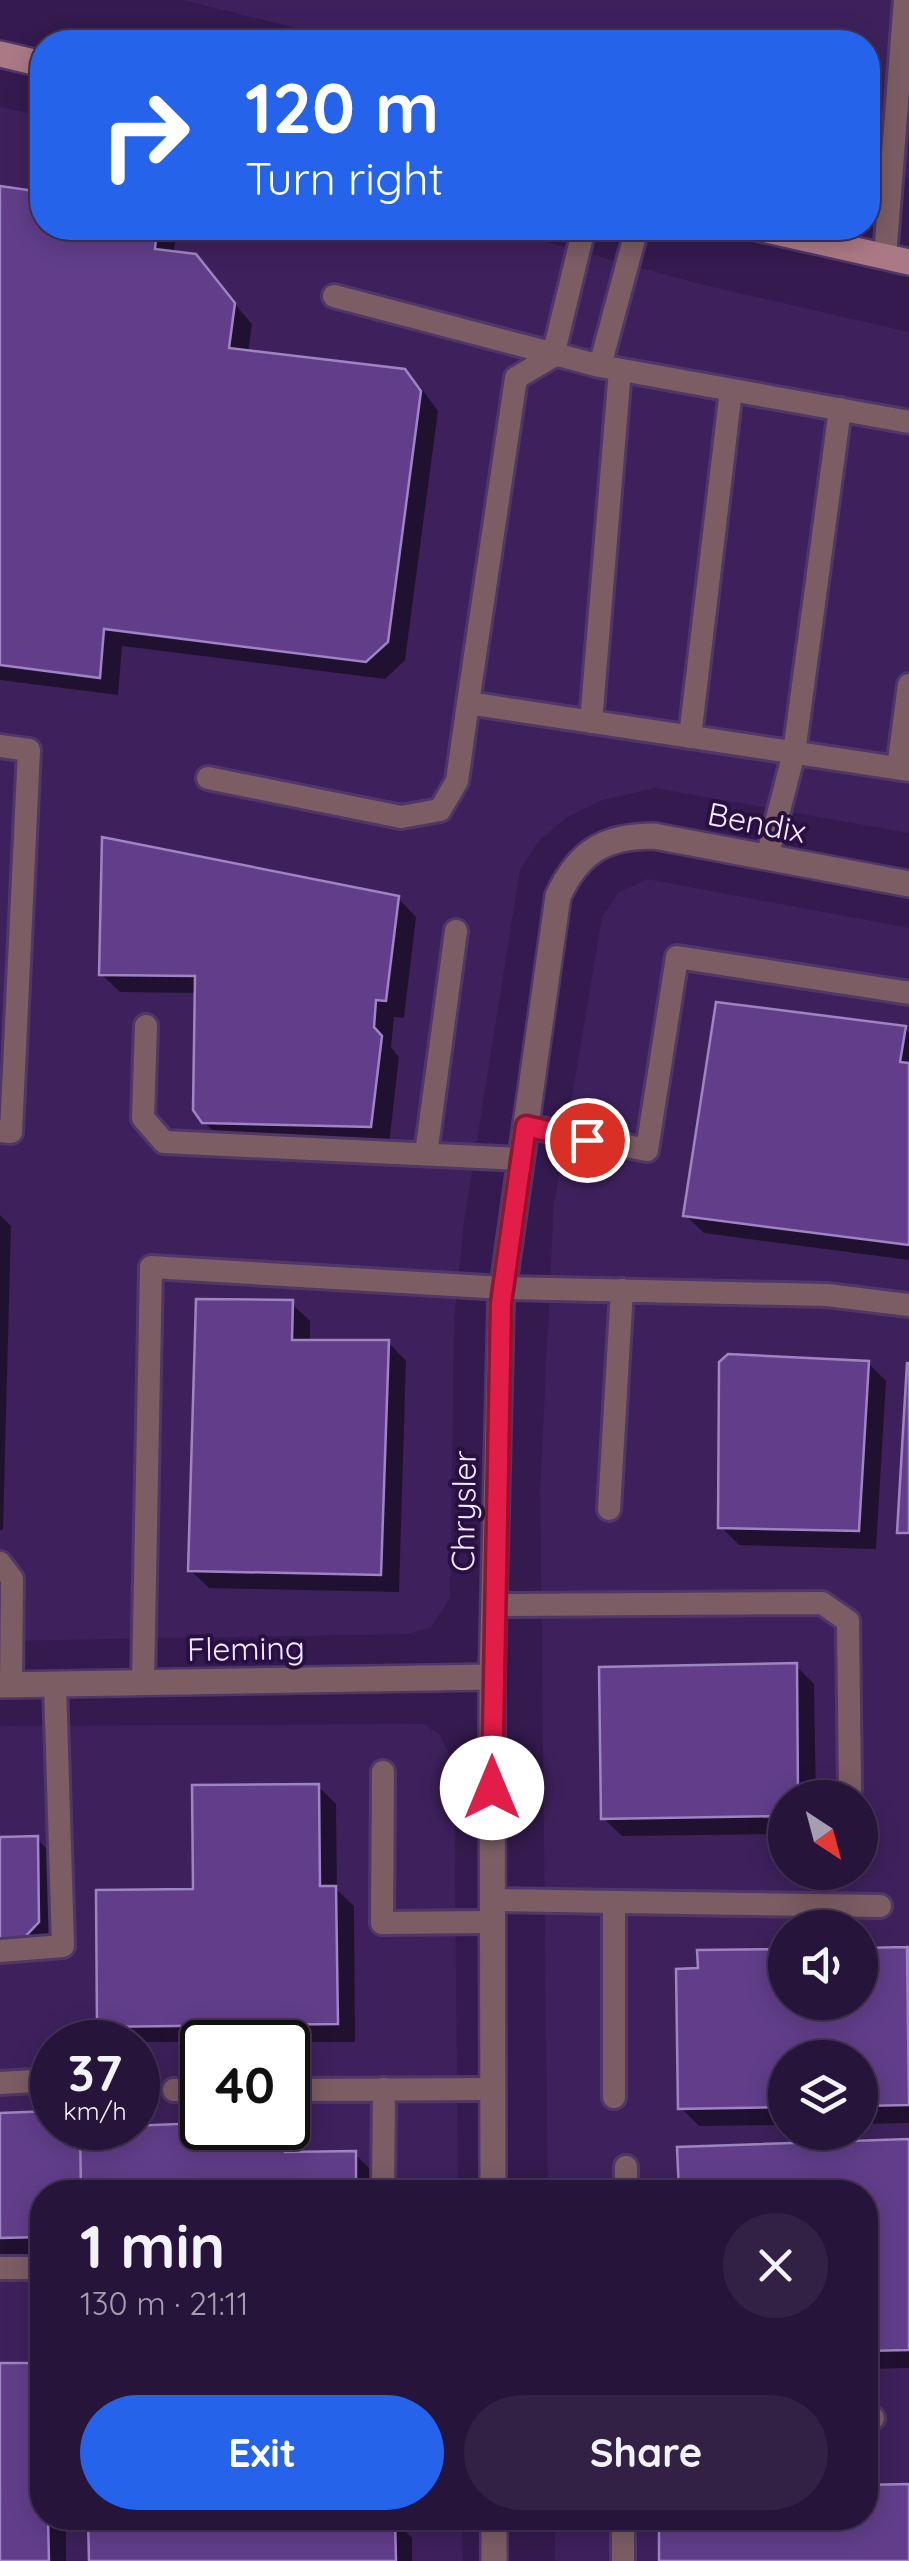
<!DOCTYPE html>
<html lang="en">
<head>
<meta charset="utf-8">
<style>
	body { margin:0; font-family:Quicksand,sans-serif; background:#332145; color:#f1f3f6; height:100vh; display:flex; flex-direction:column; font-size:38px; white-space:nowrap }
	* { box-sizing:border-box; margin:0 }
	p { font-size:32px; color:#a49eaf }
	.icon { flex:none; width:55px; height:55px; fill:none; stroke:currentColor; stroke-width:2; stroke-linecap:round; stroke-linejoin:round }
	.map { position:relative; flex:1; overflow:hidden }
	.sheet { position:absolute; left:30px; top:2180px; width:848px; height:350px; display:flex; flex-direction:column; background:#27143a; border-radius:40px; box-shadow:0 5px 25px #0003,0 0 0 2px #433354 }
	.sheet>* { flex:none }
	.top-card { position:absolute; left:30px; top:30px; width:850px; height:210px; border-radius:40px; box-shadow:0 5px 25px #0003,0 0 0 2px #433354; background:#2563eb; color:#fff; overflow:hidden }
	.needle { width:65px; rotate:144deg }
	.controls { position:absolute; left:768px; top:1780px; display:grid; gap:20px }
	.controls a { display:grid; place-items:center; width:110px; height:110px; border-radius:50%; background:#27143a; box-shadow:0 5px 25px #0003,0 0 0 2px #433354; font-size:50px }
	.speed { position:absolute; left:30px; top:2020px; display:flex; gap:20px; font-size:50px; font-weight:700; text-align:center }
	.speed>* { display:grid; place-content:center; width:130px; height:130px; border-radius:50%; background:#27143a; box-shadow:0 5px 25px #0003,0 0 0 2px #433354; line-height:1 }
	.speed small { font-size:25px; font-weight:400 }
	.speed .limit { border:5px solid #111; border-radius:15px; background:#fff; color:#111 }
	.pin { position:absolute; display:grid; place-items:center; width:85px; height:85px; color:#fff; margin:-42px; border:5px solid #fff; border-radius:50%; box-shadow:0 2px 10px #0007 }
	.me { position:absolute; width:110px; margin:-55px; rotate:0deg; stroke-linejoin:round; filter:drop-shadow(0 0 8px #0008) }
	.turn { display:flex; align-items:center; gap:35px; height:210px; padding:0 50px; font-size:45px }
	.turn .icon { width:130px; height:130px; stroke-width:2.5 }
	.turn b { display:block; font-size:70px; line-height:85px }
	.round { display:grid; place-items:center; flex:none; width:105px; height:105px; border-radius:52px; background:#332145 }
	.overview { display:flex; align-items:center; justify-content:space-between; height:170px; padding:0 50px }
	h1 { font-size:60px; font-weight:800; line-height:75px }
	.action { display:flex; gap:20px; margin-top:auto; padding:20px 50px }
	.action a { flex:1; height:115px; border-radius:60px; background:#2563eb; color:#fff; font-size:40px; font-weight:800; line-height:115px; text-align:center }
	.action a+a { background:#332145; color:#f1f3f6 }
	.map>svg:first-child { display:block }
	.built { fill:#3e215c; fill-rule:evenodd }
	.shadow { fill:#0007 }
	.building { fill:#623e8a; stroke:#9f84c2; stroke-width:2.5 }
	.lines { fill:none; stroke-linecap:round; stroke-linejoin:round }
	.service-casing { stroke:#4f3767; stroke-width:28 }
	.tertiary-casing { stroke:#4f3767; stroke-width:30 }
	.secondary-casing { stroke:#4f3767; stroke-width:30 }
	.service { stroke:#7c5d64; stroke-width:22 }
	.tertiary { stroke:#7c5d64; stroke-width:25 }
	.secondary { stroke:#ab7985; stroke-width:25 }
	.route-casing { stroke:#92132f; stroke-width:25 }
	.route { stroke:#e11d48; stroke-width:18 }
	.labels { text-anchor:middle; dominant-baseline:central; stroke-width:8; stroke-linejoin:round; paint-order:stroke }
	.street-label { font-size:32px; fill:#f2ebff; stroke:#2a0f43 }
</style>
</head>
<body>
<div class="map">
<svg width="909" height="2561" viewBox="0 0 909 2561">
	<rect width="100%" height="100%" fill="#341a4e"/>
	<path class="built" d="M183,0H909V178L868,170V42H353Z
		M0,107L42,116V228H494L704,285L909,332V833L655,788L602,800L567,817L538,842L520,870L464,1222L454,1320L450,1598L431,1627L408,1634L0,1641Z
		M647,879L909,928V2561H555V2518H865V2192H548L540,1489L554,1204L602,917L618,893ZM785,1798H860V1872H785ZM785,1928H860V2002H785ZM785,2058H860V2132H785Z
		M424,1724L440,1735L454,1764L458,2192H42V2518H462L463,2561H0V1726ZM52,2042H138V2128H52ZM202,2042H288V2128H202Z"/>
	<path class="shadow" d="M0,189L42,194V228H176L174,254L195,257L252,324L248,353L404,371L423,390L438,411L405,660L385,679L122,646L118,695L0,680Z
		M398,898L416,917L404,1018L394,1017L391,1047L399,1057L389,1144L223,1141L204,1122L197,993L120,992L101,974Z
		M905,1028L909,1032V1260L704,1233L685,1215Z
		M0,1215L11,1226L3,1530H0Z
		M291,1303L310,1321V1342H388L406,1361L399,1592L209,1588L190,1570Z
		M868,1363L886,1381L876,1549L739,1545L720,1526Z
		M796,1666L814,1684L816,1798H785V1834L622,1836L603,1818Z
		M318,1786L336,1804L337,1890L354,1906L355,2042H116L99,2026L196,1892Z
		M0,1839H37L55,1857L56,1941L0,1959Z
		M860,1950H909V2123L860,2124V2058H785V2125L699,2126L681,2108L700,1971L785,1951V2002H860Z
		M52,2114V2128H287L302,2142V2155L355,2154L373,2172L374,2192H42V2254L0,2255V2115Z
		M909,2141V2368L865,2369V2192H682L680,2149Z
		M42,2365V2518H66V2561H0V2366Z
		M909,2487V2561H662L661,2518H865V2488Z
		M90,2518L394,2520L412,2538V2561H91Z"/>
	<path class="building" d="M0,186L42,192V228H157L155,249L196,254L235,303L229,348L405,369L421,391L388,642L366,662L104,629L100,678L0,665Z
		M102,837L399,896L386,1001L376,1000L374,1027L382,1036L371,1127L202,1123L193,1110L195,976L99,975Z
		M716,1002L906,1026L900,1062L909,1063V1245L683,1216Z
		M196,1299L293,1300L292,1340H389L381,1575L188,1571Z
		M728,1354L869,1361L859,1531L718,1528L719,1362Z
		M907,1363H909V1533H897Z
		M797,1663L798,1798H785V1816L601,1819L599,1667Z
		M319,1784L320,1886H336L338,2024L97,2027L96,1890L193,1889L192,1785Z
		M38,1836L39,1922L21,1941H0V1837Z
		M907,1947H909V2105Z
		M907,1947L909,2105L860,2106V2058H785V2107L678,2109L676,1969L698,1968L697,1950L785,1949V2002H860V1948Z
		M52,2111V2128H80L81,2192H42V2237L0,2238V2113Z
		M202,2123V2128H285V2152L356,2151V2192H81L80,2128Z
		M909,2139V2350L865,2351V2192H679L677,2147Z
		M0,2363H42V2518H48L49,2561H0Z
		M909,2484V2561H659V2518H865V2485Z
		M88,2518H395L396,2561H89Z"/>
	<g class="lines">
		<g class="service-casing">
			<path id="service" d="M584,228L553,356L516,378L468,703L909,770
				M885,257L905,0
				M334,296L600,366L909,422
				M600,366L637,228
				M591,722L620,370
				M690,737L731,390
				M0,746L29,750L11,1132L0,1131
				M898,768L909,685
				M208,778L401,817L440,810L457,781L468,703
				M767,857L794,753L840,409
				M146,1026L143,1118L164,1142L521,1159
				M526,1126L647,1150L677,957L909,993
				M426,1154L456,931
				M609,1509L622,1290
				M0,1563L12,1579L11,1685
				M494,1605L822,1603L848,1621L850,1789
				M143,1682L151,1267L503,1288L827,1295L909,1305
				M383,1772L382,1923L493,1922
				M492,1900L880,1906
				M614,1902V2097
				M0,1951L63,1946L55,1684
				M0,2083L51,2080
				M174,2090H202
				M288,2090L493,2089
				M383,2192L384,2089
				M626,2192V2167
				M0,2268H42
				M865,2418H873
				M623,2561V2518"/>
		</g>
		<g class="tertiary-casing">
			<path id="tertiary" d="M0,1685L492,1677
				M493,2192L492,1677L501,1303L558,896C579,851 605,836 654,836L909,884
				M494,2518V2561"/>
		</g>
		<g class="secondary-casing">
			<path id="secondary" d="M0,54L42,64
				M758,228L909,262"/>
		</g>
		<use href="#service" class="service"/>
		<use href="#tertiary" class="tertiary"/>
		<use href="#secondary" class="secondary"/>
	</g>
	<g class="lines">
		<g class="route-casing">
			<path id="route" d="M492,1788L501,1303L526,1126L587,1140"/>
		</g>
		<use href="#route" class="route"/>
	</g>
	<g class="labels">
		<g class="street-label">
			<text transform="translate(757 822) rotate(11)">Bendix</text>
			<text transform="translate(463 1511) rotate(-89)">Chrysler</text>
			<text transform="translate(246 1648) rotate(-1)">Fleming</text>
		</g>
	</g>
</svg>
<div class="controls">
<a><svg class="needle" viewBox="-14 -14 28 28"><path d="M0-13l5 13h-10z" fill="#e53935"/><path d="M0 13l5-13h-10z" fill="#a49eaf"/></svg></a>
<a><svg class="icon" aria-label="sound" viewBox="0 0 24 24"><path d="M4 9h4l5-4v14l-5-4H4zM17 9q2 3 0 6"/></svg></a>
<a><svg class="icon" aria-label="layers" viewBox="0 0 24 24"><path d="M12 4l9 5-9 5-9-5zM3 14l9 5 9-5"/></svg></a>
</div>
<div class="speed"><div>37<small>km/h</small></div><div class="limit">40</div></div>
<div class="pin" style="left:587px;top:1140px;background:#d93025"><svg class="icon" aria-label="arrive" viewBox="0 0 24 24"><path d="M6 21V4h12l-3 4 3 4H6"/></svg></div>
<svg class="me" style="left:492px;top:1788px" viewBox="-20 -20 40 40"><circle r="19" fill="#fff"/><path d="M0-13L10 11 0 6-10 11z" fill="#e11d48"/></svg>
<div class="top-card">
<div class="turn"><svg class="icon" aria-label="right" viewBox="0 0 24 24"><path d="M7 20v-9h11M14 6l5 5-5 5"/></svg><div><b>120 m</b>Turn right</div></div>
</div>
<section class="sheet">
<div class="overview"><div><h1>1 min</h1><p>130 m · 21:11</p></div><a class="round"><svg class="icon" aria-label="close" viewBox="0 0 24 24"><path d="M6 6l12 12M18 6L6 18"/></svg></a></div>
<div class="action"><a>Exit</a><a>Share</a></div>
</section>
</div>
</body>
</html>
